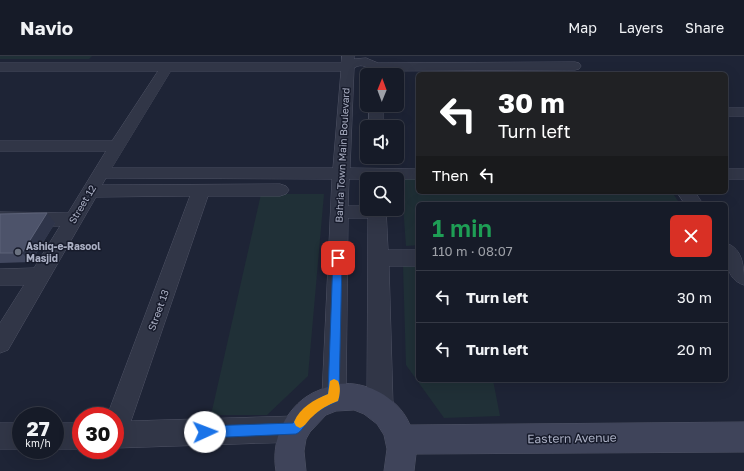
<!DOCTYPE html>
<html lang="en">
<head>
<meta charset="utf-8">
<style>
	body { margin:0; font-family:"Golos Text",sans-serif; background:#232834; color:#f1f3f6; height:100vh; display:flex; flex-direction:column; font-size:15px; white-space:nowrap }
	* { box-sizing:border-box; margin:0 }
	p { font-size:13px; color:#9ea1a8 }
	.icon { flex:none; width:22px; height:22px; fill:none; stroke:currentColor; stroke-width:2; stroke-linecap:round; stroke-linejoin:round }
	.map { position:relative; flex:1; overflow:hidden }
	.panel { position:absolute; left:416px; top:146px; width:312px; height:180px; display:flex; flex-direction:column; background:#161b28; border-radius:6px; box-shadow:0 4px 16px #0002,0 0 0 1px #353945 }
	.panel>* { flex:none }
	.banner { position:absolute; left:416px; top:16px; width:312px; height:122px; border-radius:6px; box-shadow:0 4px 16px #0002,0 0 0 1px #353945; background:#202124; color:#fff; overflow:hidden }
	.needle { width:26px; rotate:1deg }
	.fabs { position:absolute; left:360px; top:12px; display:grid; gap:8px }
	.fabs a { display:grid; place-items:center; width:44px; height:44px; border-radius:6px; background:#161b28; box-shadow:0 4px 16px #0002,0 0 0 1px #353945; font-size:20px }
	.speed { position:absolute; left:12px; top:351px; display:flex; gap:8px; font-size:20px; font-weight:700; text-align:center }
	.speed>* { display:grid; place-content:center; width:52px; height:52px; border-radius:50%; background:#161b28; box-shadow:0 4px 16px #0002,0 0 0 1px #353945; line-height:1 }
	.speed small { font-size:10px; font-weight:400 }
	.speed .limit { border:6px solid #d22; background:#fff; color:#111 }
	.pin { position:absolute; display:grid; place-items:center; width:34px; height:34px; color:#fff; margin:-17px; border-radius:8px; box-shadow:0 2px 6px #0006 }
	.me { position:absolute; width:44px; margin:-22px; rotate:88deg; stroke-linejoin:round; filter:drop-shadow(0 0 3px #0008) }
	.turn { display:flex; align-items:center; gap:14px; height:84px; padding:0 16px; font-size:18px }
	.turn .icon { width:52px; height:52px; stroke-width:2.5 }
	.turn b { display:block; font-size:28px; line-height:34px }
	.then { display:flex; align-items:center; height:38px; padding:0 16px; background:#0003; gap:8px; font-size:15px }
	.round { display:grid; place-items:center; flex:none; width:42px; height:42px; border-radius:6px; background:#232834 }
	.head { display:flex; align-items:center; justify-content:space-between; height:68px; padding:0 16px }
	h1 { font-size:24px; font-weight:600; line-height:30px; color:#1e9e55 }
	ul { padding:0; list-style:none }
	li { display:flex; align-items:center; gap:12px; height:52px; padding:0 16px; border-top:1px solid #353945 }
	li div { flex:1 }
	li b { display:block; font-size:15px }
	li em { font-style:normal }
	header { display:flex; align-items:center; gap:24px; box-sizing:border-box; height:56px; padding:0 20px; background:#161b28; border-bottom:1px solid #353945 }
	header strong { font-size:19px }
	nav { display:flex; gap:22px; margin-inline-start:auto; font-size:14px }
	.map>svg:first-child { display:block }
	.green { fill:#203037 }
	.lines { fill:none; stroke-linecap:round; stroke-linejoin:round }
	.street-casing { stroke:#4f5365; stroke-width:1 }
	.secondary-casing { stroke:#4f5365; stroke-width:1 }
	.street { fill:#313647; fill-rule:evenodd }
	.secondary { fill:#3f445a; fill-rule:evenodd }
	.wall { fill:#42485f }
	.shaded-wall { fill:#2f354a }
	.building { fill:#4d536a; stroke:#5c6278 }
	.route { fill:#1a73e8; stroke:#114b97 }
	.slow { fill:#f59e0b }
	.worship-dot { fill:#6b7280; stroke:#171b2b; stroke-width:1.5 }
	.labels { text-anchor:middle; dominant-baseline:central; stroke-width:3; stroke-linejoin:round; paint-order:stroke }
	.street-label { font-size:10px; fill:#abb0c4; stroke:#171b2b }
	.poi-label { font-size:10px; font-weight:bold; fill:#abb0c4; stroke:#171b2b; text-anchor:start }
	.near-street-label { font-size:12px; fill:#abb0c4; stroke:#171b2b }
</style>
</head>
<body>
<header>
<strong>Navio</strong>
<nav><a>Map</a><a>Layers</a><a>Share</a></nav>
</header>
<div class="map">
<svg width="744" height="415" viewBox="0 0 744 415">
	<rect width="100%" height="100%" fill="#1e2436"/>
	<path class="green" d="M0,0H92L89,3H0Z
		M401,123H418V136H672L680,148H418V189L406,190Z
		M261,138H324L308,320L267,359H211Z
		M403,210L418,211V324H493L500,360L444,362L406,309Z"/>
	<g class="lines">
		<g class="street-casing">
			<path id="street" d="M342,0H354V3L366,2L378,7L575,6L579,7L581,10L579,13L575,14L375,15C367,13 363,6 354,12L350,112L418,113V123H349L348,150H367V153H386L388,194H418V210H389L393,350L389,359L380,362L371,359L367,350L368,162H348L346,341L343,350L334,353L325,350L322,341L332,123L106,122L102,129L280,128L286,130L289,134L286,138L280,140H208L131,365L296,360L305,364L309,373L305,382L296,386L115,392V360H107L190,140L96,141L8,294L0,297V267L24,229H0V213L34,212L60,170H0V156L68,157L106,95H0V85H112L158,15H0V7H341ZM171,15H341L333,112H112Z
				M369,49H383V71H369Z
				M726,52H744V60H726Z
				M726,113H744V123H726Z
				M677,136H695L703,148H685Z
				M726,187C744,193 744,212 744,229C725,223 726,203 726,187Z
				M0,367H21V393H0Z
				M55,367H81V393H55Z"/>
		</g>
		<g class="secondary-casing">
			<path id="secondary" d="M335,328C341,328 348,327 354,328C378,331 401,347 410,369L744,366V396L416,398L414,415H384L387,393L384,379L377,368L364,358L354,354L336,355L326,359L310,376L306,383L304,395L306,415H276C271,387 283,357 306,341C314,335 326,332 335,328Z"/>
		</g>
		<use href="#street" class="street"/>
		<use href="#secondary" class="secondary"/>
	</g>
	<path class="wall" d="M0,158L55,167L31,206L0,207Z"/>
	<path class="shaded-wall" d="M47,157L55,167L31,206L22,197Z"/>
	<path class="building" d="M47,157L22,197H0V158Z"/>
	<path class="route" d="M338,199L342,202L339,341L338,345C327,350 318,354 310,362C305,367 303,375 296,378L205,382L201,380L199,376L201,372L205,370L293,367C303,353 312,345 328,338L333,202Z"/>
	<path class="slow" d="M334,323L338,325C341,331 340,339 338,345C328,349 320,353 312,361C307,365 306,370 300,372L296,370L294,366C300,351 314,344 328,338L330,325Z"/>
	<circle class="worship-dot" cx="18" cy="196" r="4"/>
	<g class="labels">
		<g class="street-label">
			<text transform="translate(342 99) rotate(-87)">Bahria Town Main Boulevard</text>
			<text transform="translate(82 148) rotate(-59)">Street 12</text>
			<text transform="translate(158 254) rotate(-70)">Street 13</text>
		</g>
		<g class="poi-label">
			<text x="26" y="190">Ashiq-e-Rasool<tspan x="26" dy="12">Masjid</tspan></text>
		</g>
		<g class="near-street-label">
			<text transform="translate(572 382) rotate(-1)">Eastern Avenue</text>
		</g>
	</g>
</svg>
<div class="fabs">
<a><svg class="needle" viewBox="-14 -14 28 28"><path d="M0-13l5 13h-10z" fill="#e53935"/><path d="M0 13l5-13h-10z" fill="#9ea1a8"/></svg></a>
<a><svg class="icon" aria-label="sound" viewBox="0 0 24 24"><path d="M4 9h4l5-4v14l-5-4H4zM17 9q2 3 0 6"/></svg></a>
<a><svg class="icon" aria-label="search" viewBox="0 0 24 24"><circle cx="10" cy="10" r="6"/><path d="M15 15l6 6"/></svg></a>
</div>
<div class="speed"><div>27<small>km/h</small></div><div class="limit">30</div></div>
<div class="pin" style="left:338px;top:202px;background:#d93025"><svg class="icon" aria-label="arrive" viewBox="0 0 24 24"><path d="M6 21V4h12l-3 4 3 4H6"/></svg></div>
<svg class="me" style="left:205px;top:376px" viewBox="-20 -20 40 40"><circle r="19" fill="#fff"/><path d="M0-13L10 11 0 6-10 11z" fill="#1a73e8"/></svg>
<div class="banner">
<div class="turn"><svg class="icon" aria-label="left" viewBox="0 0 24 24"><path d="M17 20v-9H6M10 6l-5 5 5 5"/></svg><div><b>30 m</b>Turn left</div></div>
<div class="then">Then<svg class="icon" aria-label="left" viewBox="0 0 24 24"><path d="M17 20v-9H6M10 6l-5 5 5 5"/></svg></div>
</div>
<section class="panel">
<div class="head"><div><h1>1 min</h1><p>110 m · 08:07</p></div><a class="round" style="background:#d93025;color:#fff"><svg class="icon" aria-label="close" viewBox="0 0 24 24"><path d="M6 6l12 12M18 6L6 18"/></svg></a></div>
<ul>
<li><svg class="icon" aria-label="left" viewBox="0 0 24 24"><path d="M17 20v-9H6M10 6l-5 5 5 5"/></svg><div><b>Turn left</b></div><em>30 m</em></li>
<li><svg class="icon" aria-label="left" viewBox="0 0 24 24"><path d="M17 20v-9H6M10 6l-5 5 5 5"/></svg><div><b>Turn left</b></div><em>20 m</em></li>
</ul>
</section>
</div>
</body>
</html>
